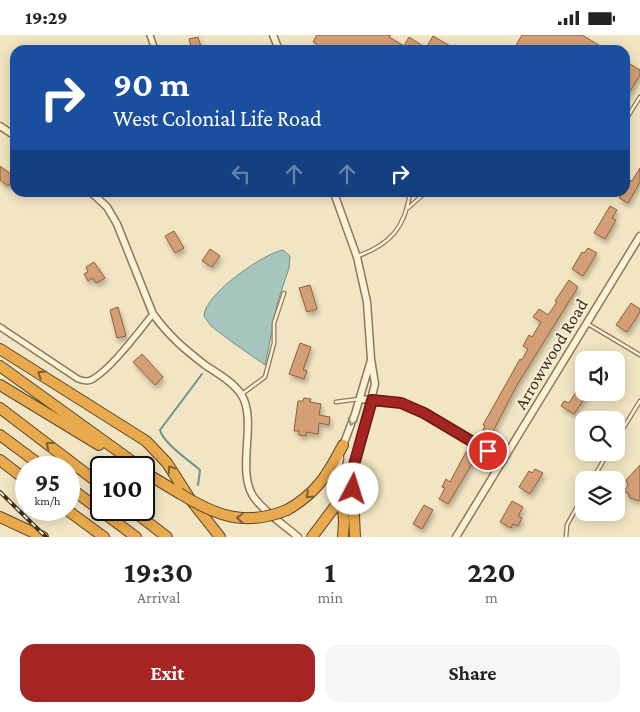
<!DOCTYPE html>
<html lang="en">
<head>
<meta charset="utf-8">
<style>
	body { margin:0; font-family:"Crimson Pro",serif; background:#f6f6f6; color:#222; height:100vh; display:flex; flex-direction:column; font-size:19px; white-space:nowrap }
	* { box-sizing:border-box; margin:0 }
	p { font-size:16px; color:#767676 }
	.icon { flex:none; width:28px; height:28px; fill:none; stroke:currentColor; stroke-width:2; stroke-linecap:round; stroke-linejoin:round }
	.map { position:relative; height:502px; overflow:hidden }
	.details { display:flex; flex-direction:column; background:#fff; flex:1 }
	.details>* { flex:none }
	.top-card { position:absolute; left:10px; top:10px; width:620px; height:152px; border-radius:15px; box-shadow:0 2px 12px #0003; background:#1a4fa0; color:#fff; overflow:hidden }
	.tools { position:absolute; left:575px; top:316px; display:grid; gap:10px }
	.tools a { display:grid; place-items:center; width:50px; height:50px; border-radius:10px; background:#fff; box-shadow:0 2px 12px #0003; font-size:25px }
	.speed { position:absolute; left:15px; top:421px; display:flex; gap:10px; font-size:25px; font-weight:700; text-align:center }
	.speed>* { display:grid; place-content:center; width:65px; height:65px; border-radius:50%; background:#fff; box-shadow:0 2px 12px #0003; line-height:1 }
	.speed small { font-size:12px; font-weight:400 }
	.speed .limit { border:2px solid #111; border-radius:8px; background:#fff; color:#111 }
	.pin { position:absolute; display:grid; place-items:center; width:42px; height:42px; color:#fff; margin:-21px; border:2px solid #fff; border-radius:50%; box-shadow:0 1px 5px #0007 }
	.me { position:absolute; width:55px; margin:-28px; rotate:5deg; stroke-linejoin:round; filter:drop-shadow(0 0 4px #0008) }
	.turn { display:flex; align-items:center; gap:18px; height:105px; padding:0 20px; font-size:22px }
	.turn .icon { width:65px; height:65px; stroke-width:2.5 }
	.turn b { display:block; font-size:35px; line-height:42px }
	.lanes { display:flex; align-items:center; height:48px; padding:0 20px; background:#0003; justify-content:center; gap:25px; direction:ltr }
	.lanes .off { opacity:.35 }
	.eta { display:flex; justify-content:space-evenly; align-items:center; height:85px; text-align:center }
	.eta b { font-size:30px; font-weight:700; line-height:35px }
	.action { display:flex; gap:10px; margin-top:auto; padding:10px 20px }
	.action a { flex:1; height:58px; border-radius:15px; background:#a42522; color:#fff; font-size:20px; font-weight:700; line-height:58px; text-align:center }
	.action a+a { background:#f6f6f6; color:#222 }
	.status { display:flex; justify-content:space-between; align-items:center; height:35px; padding:0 25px; background:#fff; direction:ltr }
	.status svg { height:14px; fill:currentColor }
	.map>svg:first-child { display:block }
	.water { fill:#a6c5bc; stroke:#6b948b }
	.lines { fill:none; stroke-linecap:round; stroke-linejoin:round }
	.stream { stroke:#6b948b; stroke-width:2 }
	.building { fill:#d49f76; stroke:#905f3b; filter:url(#shadow) }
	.service-casing { stroke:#8f7758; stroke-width:5 }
	.minor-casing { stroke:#8f7758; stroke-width:8 }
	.tertiary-casing { stroke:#8f7758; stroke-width:9 }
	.motorway-casing { stroke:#5c442c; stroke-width:12 }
	.service { stroke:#fcf2d8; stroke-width:2.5 }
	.minor { stroke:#fcf2d8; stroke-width:5 }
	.tertiary { stroke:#fcf2d8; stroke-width:6 }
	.motorway { stroke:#e9a94d; stroke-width:10 }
	.rail-casing { stroke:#3d2e1d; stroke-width:4 }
	.rail { stroke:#f9efd4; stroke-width:2; stroke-dasharray:5.5; stroke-linecap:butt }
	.motorway-bridge-casing { stroke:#5c442c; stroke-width:12; stroke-linecap:butt }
	.motorway-bridge { stroke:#e9a94d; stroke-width:10 }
	.oneway { stroke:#825f30 }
	.oneway2 { stroke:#9c907a }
	.route-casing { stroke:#6b1816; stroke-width:12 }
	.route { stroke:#a42522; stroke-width:9 }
	.labels { text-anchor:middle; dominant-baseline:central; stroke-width:4; stroke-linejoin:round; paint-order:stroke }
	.street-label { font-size:18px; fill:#3d2e1d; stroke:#f9efd4 }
</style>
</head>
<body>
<div class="status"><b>19:29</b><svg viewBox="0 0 49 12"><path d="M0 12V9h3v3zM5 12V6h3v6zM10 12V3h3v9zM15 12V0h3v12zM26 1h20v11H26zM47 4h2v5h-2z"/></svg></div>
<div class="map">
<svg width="640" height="502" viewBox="0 0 640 502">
	<defs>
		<filter id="shadow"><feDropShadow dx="2" dy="4" stdDeviation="2.5" flood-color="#0004"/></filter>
	</defs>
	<rect width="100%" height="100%" fill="#f2e5c3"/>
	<path class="water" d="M283,215L290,221L289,233L278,266L265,330L232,307L211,291L204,281C204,260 262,219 283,215Z"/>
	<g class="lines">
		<path class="stream" d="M198,450L200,435C190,426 163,408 160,395L202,339"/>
	</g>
	<path class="building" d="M317,0H391L389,2L404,11L409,2L426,13L433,1L457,15H313L317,9L313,7Z
		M522,0H582L607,15H519L515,12Z
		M198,2L202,15H192L189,4Z
		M625,26L640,35V40L625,64Z
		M0,131L15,142L8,151L0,145Z
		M640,133V147L628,168L619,163L622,158H625V152L629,145L632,146Z
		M610,171L617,175L612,183L616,185L605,204L594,198Z
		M174,196L184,213L175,218L165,201Z
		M588,213L597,218L583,241L572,234L582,217L584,218Z
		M210,214L220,221L212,232L202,226Z
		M94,227L105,243L96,248L93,243L88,246L84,239L88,237L86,232Z
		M569,245L578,252L517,350L491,400L483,395L485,391L483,390L520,324L522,325L528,314L523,311L529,300L532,302L541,287L533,282L539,274L548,280L557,267L555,266Z
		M310,250L317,274L307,277L299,253Z
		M631,268L640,274V277L627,297L616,290Z
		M118,272L126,301L117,303L110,275Z
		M300,308L311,312L303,335L307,336L304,344L289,339Z
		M142,319L163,342L155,350L133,327Z
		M579,352L584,355V358H588L574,379L561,371L564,366L569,368Z
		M304,363L311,364L310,367L321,369L319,380L330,382L329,390L319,388L318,399L306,397V401L299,400V396H294L298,366H303Z
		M466,417L476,422L448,469L439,464L445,453L442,452L446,444L450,447Z
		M640,430V466L630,463L628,458L623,456L628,451L626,445Z
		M535,434L543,438L530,459L519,452L529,436L532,438Z
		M512,466L523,472L518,481L522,483L518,491L513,489L511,493L500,487Z
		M424,470L433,475L422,494L413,489Z"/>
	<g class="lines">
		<g class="service-casing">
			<path id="service" d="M625,86L640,62
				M408,173L425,158
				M358,221C391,209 405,192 410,158
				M588,289L640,320
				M242,359L265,342L274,308V288L284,258
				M336,367L359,364
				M616,405L640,366
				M592,445L608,418
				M566,502L567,490L584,459"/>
		</g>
		<g class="minor-casing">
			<path id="minor" d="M150,0L155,15
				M0,292L78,344C84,346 88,347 93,344C112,333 139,296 153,279"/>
		</g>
		<g class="tertiary-casing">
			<path id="tertiary" d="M273,0L279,15
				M0,91L15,101
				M92,158L107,172L117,189L153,279C169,301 183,313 205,330C217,338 233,347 241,359C258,385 236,434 253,461C264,477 283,489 298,502
				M334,158L357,222L367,267L371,324L375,349L354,430L342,462
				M360,364C373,365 388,364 401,368C409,370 417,375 424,378L503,426
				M342,413L355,379L371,325
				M340,422L338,438L342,462
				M456,502L640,201"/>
		</g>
		<g class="motorway-casing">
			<path id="motorway" d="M0,314L146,406L167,428L190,464L220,502
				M0,331L140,432
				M0,350L99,410
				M0,373L101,450
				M0,400L43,432
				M0,425L26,445
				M354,430L353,457L355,502
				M144,437L179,458
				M69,452L136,502
				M342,462L344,486L343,502
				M67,475L104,502
				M132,475L167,502
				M287,475C317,458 328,439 343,410
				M0,482L43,502
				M312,502L342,462"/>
		</g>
		<use href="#service" class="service"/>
		<use href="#minor" class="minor"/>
		<use href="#tertiary" class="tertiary"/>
		<use href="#motorway" class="motorway"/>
		<g class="rail-casing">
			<path id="rail" d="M0,457L46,502"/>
		</g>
		<use href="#rail" class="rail"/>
		<g class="motorway-bridge-casing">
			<path id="motorway-bridge" d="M179,458C216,481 245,492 287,475"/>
		</g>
		<use href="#motorway-bridge" class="motorway-bridge"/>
	</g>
	<defs><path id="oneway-chevron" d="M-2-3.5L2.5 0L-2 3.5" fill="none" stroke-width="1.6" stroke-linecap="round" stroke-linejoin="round" transform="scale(1.25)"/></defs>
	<g class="oneway">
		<use href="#oneway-chevron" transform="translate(41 339) rotate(-148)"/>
		<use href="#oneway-chevron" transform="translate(49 410) rotate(-143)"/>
		<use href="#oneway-chevron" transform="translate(171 434) rotate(-124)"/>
		<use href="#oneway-chevron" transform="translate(309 460) rotate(139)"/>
		<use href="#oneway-chevron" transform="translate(240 483) rotate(-177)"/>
	</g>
	<use class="oneway2" href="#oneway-chevron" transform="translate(352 387) rotate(110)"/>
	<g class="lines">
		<g class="route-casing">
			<path id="route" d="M353,454L354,430L372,365L401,368L424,378L488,416"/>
		</g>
		<use href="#route" class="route"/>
	</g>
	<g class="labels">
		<g class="street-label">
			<text transform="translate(551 319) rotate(-59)">Arrowwood Road</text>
		</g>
	</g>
</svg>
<div class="tools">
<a><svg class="icon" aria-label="sound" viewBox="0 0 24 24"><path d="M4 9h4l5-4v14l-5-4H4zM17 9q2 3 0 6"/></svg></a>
<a><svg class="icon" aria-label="search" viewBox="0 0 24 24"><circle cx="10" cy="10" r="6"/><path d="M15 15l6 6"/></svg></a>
<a><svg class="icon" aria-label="layers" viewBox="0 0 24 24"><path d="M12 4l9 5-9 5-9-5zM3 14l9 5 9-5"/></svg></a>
</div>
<div class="speed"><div>95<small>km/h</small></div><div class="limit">100</div></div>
<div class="pin" style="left:488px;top:416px;background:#d93025"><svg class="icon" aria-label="arrive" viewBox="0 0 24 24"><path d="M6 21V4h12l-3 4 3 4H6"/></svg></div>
<svg class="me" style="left:353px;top:454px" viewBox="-20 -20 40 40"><circle r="19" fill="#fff"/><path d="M0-13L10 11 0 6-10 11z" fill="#a42522"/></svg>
<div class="top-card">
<div class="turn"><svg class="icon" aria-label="right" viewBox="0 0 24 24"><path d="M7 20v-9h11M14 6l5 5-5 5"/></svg><div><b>90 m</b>West Colonial Life Road</div></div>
<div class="lanes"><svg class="icon off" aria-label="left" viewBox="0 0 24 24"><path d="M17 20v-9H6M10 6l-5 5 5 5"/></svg><svg class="icon off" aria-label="ahead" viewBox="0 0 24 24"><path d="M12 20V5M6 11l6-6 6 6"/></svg><svg class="icon off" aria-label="ahead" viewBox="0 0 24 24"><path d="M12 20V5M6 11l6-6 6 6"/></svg><svg class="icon" aria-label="right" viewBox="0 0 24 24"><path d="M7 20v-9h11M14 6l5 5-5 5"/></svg></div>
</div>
</div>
<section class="details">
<div class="eta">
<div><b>19:30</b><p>Arrival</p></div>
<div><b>1</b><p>min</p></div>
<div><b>220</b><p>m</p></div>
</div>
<div class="action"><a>Exit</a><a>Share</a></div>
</section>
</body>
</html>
